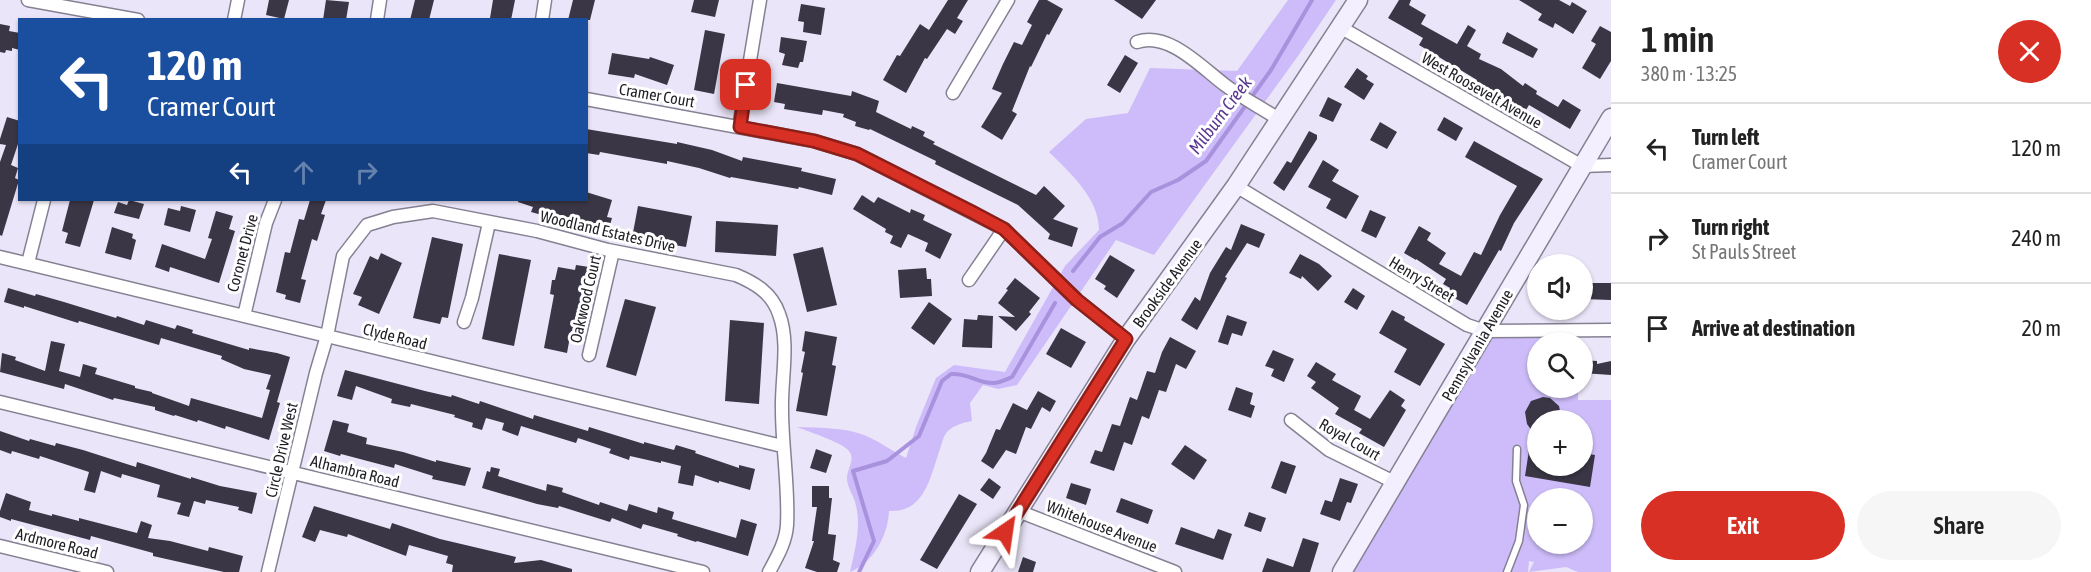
<!DOCTYPE html>
<html lang="en">
<head>
<meta charset="utf-8">
<style>
	body { margin:0; font-family:"Asap Condensed",sans-serif; background:#f6f6f6; color:#222; height:100vh; display:flex; flex-direction:column; font-size:22px; white-space:nowrap }
	* { box-sizing:border-box; margin:0 }
	p { font-size:20px; color:#767676 }
	.icon { flex:none; width:33px; height:33px; fill:none; stroke:currentColor; stroke-width:2; stroke-linecap:round; stroke-linejoin:round }
	.map { position:relative; flex:1; overflow:hidden }
	.panel { display:flex; flex-direction:column; background:#fff; width:480px }
	.panel>* { flex:none }
	.top-card { position:absolute; left:18px; top:18px; width:570px; height:183px; border-radius:0px; box-shadow:0 2px 4px #0004; background:#1a4fa0; color:#fff; overflow:hidden }
	.buttons { position:absolute; left:1527px; top:254px; display:grid; gap:12px }
	.buttons a { display:grid; place-items:center; width:66px; height:66px; border-radius:50%; background:#fff; box-shadow:0 2px 4px #0004; font-size:30px }
	.pin { position:absolute; display:grid; place-items:center; width:51px; height:51px; color:#fff; margin:-26px; border-radius:12px; box-shadow:0 3px 9px #0006 }
	.me { position:absolute; width:66px; margin:-33px; rotate:32deg; stroke-linejoin:round; filter:drop-shadow(0 0 4px #0008) }
	.turn { display:flex; align-items:center; gap:21px; height:126px; padding:0 30px; font-size:27px }
	.turn .icon { width:78px; height:78px; stroke-width:2.5 }
	.turn b { display:block; font-size:42px; line-height:51px }
	.lanes { display:flex; align-items:center; height:57px; padding:0 30px; background:#0003; justify-content:center; gap:30px; direction:ltr }
	.lanes .off { opacity:.35 }
	.round { display:grid; place-items:center; flex:none; width:63px; height:63px; border-radius:32px; background:#f6f6f6 }
	.headline { display:flex; align-items:center; justify-content:space-between; height:102px; padding:0 30px }
	h1 { font-size:36px; font-weight:600; line-height:45px }
	.primary-button { display:flex; gap:12px; margin-top:auto; padding:12px 30px }
	.primary-button a { flex:1; height:69px; border-radius:36px; background:#d93025; color:#fff; font-size:24px; font-weight:600; line-height:69px; text-align:center }
	.primary-button a+a { background:#f6f6f6; color:#222 }
	ul { padding:0; list-style:none }
	li { display:flex; align-items:center; gap:18px; height:90px; padding:0 30px; border-top:2px solid #e0e0e0 }
	li div { flex:1 }
	li b { display:block; font-size:22px }
	li em { font-style:normal }
	main { display:flex; flex:1; min-height:0 }
	.map>svg:first-child { display:block }
	.green { fill:#cdbcf9; fill-rule:evenodd }
	.lines { fill:none; stroke-linecap:round; stroke-linejoin:round }
	.stream { stroke:#a891dd; stroke-width:4 }
	.building { fill:#3a3645 }
	.lane-casing { stroke:#858192; stroke-width:9 }
	.street-casing { stroke:#858192; stroke-width:15 }
	.secondary-casing { stroke:#858192; stroke-width:21 }
	.lane { stroke:#fff; stroke-width:6 }
	.street { stroke:#fff; stroke-width:12 }
	.secondary { stroke:#f3effe; stroke-width:18 }
	.route-casing { stroke:#8d1f18; stroke-width:15 }
	.route { stroke:#d93025; stroke-width:10 }
	.labels { text-anchor:middle; dominant-baseline:central; stroke-width:6; stroke-linejoin:round; paint-order:stroke }
	.street-label { font-size:16px; fill:#201e25; stroke:#fff }
	.water-label { font-size:18px; font-style:italic; fill:#583690; stroke:#fff }
</style>
</head>
<body>
<main>
<div class="map">
<svg width="1611" height="572" viewBox="0 0 1611 572">
	<rect width="100%" height="100%" fill="#eae5f8"/>
	<path class="green" d="M1288,0H1336L1298,56L1154,255L1116,240L1017,385L998,389L983,385L970,403L972,421C962,423 954,425 947,432C943,436 942,444 940,449C930,477 925,513 889,511C888,535 874,562 850,572C855,550 862,525 855,502C853,495 848,488 847,480C846,469 857,459 848,450C841,442 809,432 797,427C819,428 843,427 864,435C879,441 892,451 906,458L916,427L936,378L954,365L1005,372L1065,266L1099,230C1099,198 1070,173 1049,152L1086,119L1128,113L1150,68L1237,71Z
		M1494,334L1577,335V342H1538V387H1578V400H1611V572H1578L1566,567L1529,572L1534,562L1529,561L1528,572H1352L1489,338ZM1538,420H1582V465H1538ZM1538,498H1582V543H1538Z"/>
	<g class="lines">
		<path class="stream" d="M1073,271L1100,237L1123,223L1151,192L1178,180L1206,161L1271,70L1312,0
			M859,572L874,541L853,471L887,461L919,436L942,381L951,374C969,373 977,383 993,383C999,383 1007,379 1012,377L1055,303"/>
	</g>
	<path class="building" d="M269,0H289L284,19L266,15Z
		M326,0L349,2L346,20H323Z
		M415,0H434L429,20H410Z
		M493,0H515L511,20L490,18Z
		M573,0H595L590,20H568Z
		M694,0H719L715,17L691,12Z
		M948,0H968L957,18L963,21L955,34L947,29L927,59L925,58L906,93L883,80L897,55L900,56L920,24L929,30Z
		M1039,0H1047L1063,9L1049,35L1047,34L1031,67L1030,66L1012,111L1017,114L1002,140L981,127L1002,93L992,89L1003,64L1014,42L1022,45L1032,25L1027,22Z
		M1114,0H1156L1142,19Z
		M1399,0H1411L1409,5L1426,15L1421,24L1457,44L1468,25L1476,30L1467,46L1481,54L1479,59L1501,69L1523,86L1525,83L1537,91L1536,94L1558,107L1563,99L1581,110L1570,129L1529,105L1526,110L1475,84L1477,80L1419,45L1423,38L1388,18Z
		M1519,0H1559L1570,6L1572,2L1587,11L1573,34L1555,23L1553,28L1538,20L1542,14Z
		M801,4L825,8L821,35L803,32L804,22L798,21Z
		M0,24L10,26L9,31L20,33V50L12,48V51L6,50L5,53L0,52Z
		M1600,26L1611,32V61L1600,79L1582,68L1596,44L1591,41Z
		M705,30L725,34L714,94L694,90Z
		M1507,32L1538,49L1533,58L1502,43Z
		M781,37L807,41L803,62H800L798,68L782,65L785,54L779,52Z
		M612,53L649,59L650,57L674,65L667,85L635,74L634,78L608,74Z
		M1125,55L1138,63L1120,93L1107,85Z
		M1357,68L1368,76L1366,79L1374,84L1364,100L1344,87Z
		M777,83L851,96L852,91L879,101L876,112L911,129L912,126L925,132L923,136L935,142L933,144L1036,195L1044,186L1065,206L1053,219L1078,228L1072,247L1048,239L1050,234L1018,205L935,164L936,161L870,129L869,130L855,126L856,122L843,117L844,114L823,110L822,115L784,109L785,104L774,102Z
		M1328,97L1342,104L1333,122L1319,116Z
		M7,117L20,121V138L11,165L18,168L15,178L19,180L2,236L0,235V162L6,145L0,144V139Z
		M1444,117L1463,128L1456,141L1437,130Z
		M1380,122L1397,132L1387,149L1370,140Z
		M586,129L677,144V142L712,150L742,161L743,157L802,168L801,171L836,179L832,195L799,187L798,189L731,177L730,178L699,168L667,161V164L600,152L599,155L586,153Z
		M1309,131L1317,135V139L1284,191L1273,183L1287,161L1291,163Z
		M1474,141L1543,179L1514,223L1501,251L1499,250L1467,305L1447,294L1450,288L1443,284L1446,279L1416,259V260L1404,253L1419,226L1431,233L1427,240L1446,253L1439,264L1461,276L1474,252L1481,255L1500,215L1517,186L1465,157Z
		M1323,160L1339,170L1332,181L1359,196L1346,219L1326,208L1331,199L1308,187Z
		M586,192L612,200L607,217L612,218L608,232L585,225L586,223L543,210L542,215L531,212L533,207L518,202V200H586Z
		M862,195L874,203L878,197L910,213L911,209L925,215L923,220L952,234L940,259L925,251L928,243L908,234L901,248L890,243L893,236L885,232L886,229L853,209Z
		M70,200H94L80,247L65,243L68,233L62,231Z
		M129,200L144,204L139,219L114,213L118,202L127,205Z
		M310,200H326L321,214L325,215L317,241L312,239L301,279L306,280L300,303L285,299L286,295L276,292L285,252L290,253L299,219L304,220Z
		M181,206L196,210L190,232L164,225L168,208L180,211Z
		M638,206L692,216L686,247L632,238Z
		M1370,210L1386,217L1376,238L1361,231Z
		M216,211L233,216L229,229L235,231L219,283L170,267L169,272L155,267L162,244L205,259L212,239L208,238Z
		M716,221L778,225L776,256L715,252Z
		M1241,224L1265,234L1259,248L1247,243L1225,277L1227,278L1197,330L1181,320L1195,297L1200,301L1210,273L1226,247L1231,250Z
		M112,227L133,234L132,238L136,240L131,260L105,253Z
		M432,237L463,244L448,318L442,317L440,324L413,318Z
		M823,247L837,305L807,312L793,254Z
		M381,253L402,263L379,314L358,305L362,297L353,294L370,256L378,260Z
		M499,254L531,260L514,346L482,339Z
		M1300,254L1319,264L1332,276L1318,291L1302,276L1301,279L1289,273Z
		M1110,255L1135,270L1117,298L1104,289L1106,286L1095,279Z
		M576,265L589,267L578,332L571,331L567,353L544,348L554,295L550,294L552,280H555L558,267L575,270Z
		M926,268L927,279H931L932,296L900,298L898,270Z
		M1015,278L1040,298L1029,312L1031,314L1016,331L998,316L1015,317L998,303L1008,290L1006,289Z
		M1582,283H1611V300L1582,299Z
		M8,288L35,296L36,294L64,302L116,318L117,316L144,325L146,320L175,329L177,325L193,330L192,333L249,350V348L277,353L290,357L277,402L280,403L269,440L226,426L225,429L198,420L197,422L175,415L174,416L155,410V407L114,398L113,400L65,384L64,389L0,372L2,353L16,357L15,360L45,371L51,341L65,344L59,371L80,377L83,364L97,368L95,374L135,386V388L152,392V393L189,406L191,398L262,418L270,390L266,389L271,375L244,369L221,359L222,356L161,338L159,345L79,321L78,323L24,306V308L4,302Z
		M1353,288L1365,296L1357,310L1344,302Z
		M625,299L656,307L636,376L606,367Z
		M929,302L952,319L934,345L911,328Z
		M1392,310L1405,317L1404,320L1445,344L1420,386L1394,372L1407,349L1379,333Z
		M978,315L993,316L992,348L962,347L964,319L977,320Z
		M1227,315L1247,322L1242,336L1232,333L1228,345L1218,342Z
		M730,320L764,323L759,404L725,401Z
		M1061,328L1086,342L1071,368L1046,354Z
		M805,331L837,337L832,365L836,366L827,416L796,411L803,373L801,372L805,352L802,351Z
		M1170,337L1196,351L1186,369L1176,364L1166,392L1159,390L1149,419L1142,416L1132,445L1124,442L1114,471L1090,463L1095,450L1102,452L1112,424L1120,426L1130,397L1137,400L1147,371L1155,373L1162,352Z
		M1273,350L1294,359L1284,382L1271,376L1274,369L1265,366Z
		M1582,360L1597,361V364L1611,361V375L1582,373Z
		M1316,362L1336,374L1332,380L1361,396L1354,410L1370,419L1390,390L1405,400L1401,406L1406,410L1384,447L1359,433L1362,429L1335,414L1339,408L1311,388L1316,382L1307,376Z
		M345,370L425,391L451,397L452,395L479,404L480,401L533,419L534,415L588,431L589,427L644,444V442L674,450L676,445L696,451L695,453L739,468V465L755,469L750,490L719,481V483L695,475L693,486L678,483L681,466L661,461V463L630,456L629,460L609,453L611,449L578,438L576,443L521,426L518,436L502,430L504,423L486,418L482,430L472,427L473,423L454,417L455,415L411,404L410,407L391,403L392,399L356,386L352,400L337,396Z
		M1236,387L1253,393L1250,404L1255,406L1251,418L1228,410Z
		M1038,391L1056,401L1050,412L1042,407L1031,429L1026,427L1016,454L1006,450L993,469L981,461L986,453L996,429L1000,430L1013,403L1027,410Z
		M1543,397L1550,398L1559,406L1562,420H1538V465H1582V453L1595,455L1590,487L1525,476L1532,431L1527,424L1525,412L1531,401Z
		M333,420L349,424L347,432L367,438L366,444L403,452L436,462V460L471,468L465,486L432,479L433,476L395,464L394,468L341,454L340,456L324,451Z
		M0,431L29,441L30,439L55,446L56,443L83,450L136,467L137,462L191,479V477L220,486L257,493L252,514L238,510L239,507L206,500L205,504L194,501L189,517L177,514L181,503L157,497L160,485L122,474L121,478L101,471L95,493L84,490L89,472L40,456L39,459L12,451L11,454L0,450Z
		M1185,445L1207,460L1194,480L1171,464Z
		M816,449L832,455L826,473L810,468Z
		M1281,461L1296,466L1286,494L1271,488Z
		M491,467L500,469L498,476L546,491L547,484L563,488L562,492L599,505L600,502L627,511L629,504L657,513L658,507L674,512L672,519L736,538L741,519L757,524L748,556L697,541L696,542L677,536L678,534L643,524L641,529L612,518L610,522L559,506L558,508L537,504L482,488L487,471L490,472Z
		M989,478L1001,487L993,499L980,490Z
		M1340,478L1358,484L1351,503L1347,502L1340,521L1320,514L1325,500L1332,502Z
		M1071,483L1091,489L1086,505L1066,498Z
		M812,486H829V498H832L828,534L836,535L833,560L840,563L837,572H817L805,568L814,541H812L817,507H812Z
		M6,493L31,502L29,510L52,516V514L79,521V518L137,533L141,521L152,525L148,538L170,541L208,551L209,547L243,556L239,572H224L153,556V553L91,536L90,540L11,519V521L0,517V511Z
		M959,494L977,504L937,569L920,560Z
		M1121,498L1153,510L1148,524L1116,512Z
		M314,506L390,529L392,523L440,539L516,557L514,563L541,560L572,569V572H452L453,565L446,563L448,556L409,545L406,556L348,534L347,537L320,530L315,542L302,537Z
		M1249,512L1266,518L1261,532L1244,526Z
		M1181,527L1214,539L1218,529L1232,534L1223,560L1175,544Z
		M1303,538L1319,543L1310,572H1262L1267,558L1293,567Z
		M1023,557L1036,562L1033,572H1018Z"/>
	<g class="lines">
		<g class="lane-casing">
			<path id="lane" d="M1507,572L1519,541L1524,505L1516,481L1517,449"/>
		</g>
		<g class="street-casing">
			<path id="street" d="M28,0L138,20
				M234,20L238,0
				M377,20L380,0
				M542,20L545,0
				M1340,27L1582,166L1611,165
				M1137,42C1169,31 1202,68 1225,85C1242,98 1262,108 1280,120
				M953,93L1008,0
				M586,99L814,141L857,154L1004,229L1077,300L1126,339
				M739,127L760,0
				M1236,186L1467,325L1485,331L1611,330
				M0,257L782,446
				M28,263L44,200
				M969,280L1004,229
				M244,316L266,223L275,200
				M464,322L472,298L489,223
				M589,355L613,251
				M0,402L703,572
				M1291,420L1329,450L1396,483
				M1018,511L1175,572
				M0,546L107,572
				M268,572L316,373L327,336L343,256L367,225L393,217L433,211L537,231L608,250L736,275C755,283 772,293 779,314C790,343 781,379 782,410C782,447 789,488 787,525C786,542 777,557 769,572"/>
		</g>
		<g class="secondary-casing">
			<path id="secondary" d="M980,572L1126,339L1236,186L1358,0
				M1342,572L1611,118"/>
		</g>
		<use href="#lane" class="lane"/>
		<use href="#street" class="street"/>
		<use href="#secondary" class="secondary"/>
	</g>
	<g class="lines">
		<g class="route-casing">
			<path id="route" d="M746,85L740,127L814,141L857,154L972,212L1004,229L1077,300L1126,339L1005,532"/>
		</g>
		<use href="#route" class="route"/>
	</g>
	<g class="labels">
		<g class="street-label">
			<text transform="translate(1482 90) rotate(30)">West Roosevelt Avenue</text>
			<text transform="translate(657 95) rotate(10)">Cramer Court</text>
			<text transform="translate(608 231) rotate(13)">Woodland Estates Drive</text>
			<text transform="translate(242 253) rotate(-75)">Coronet Drive</text>
			<text transform="translate(1422 279) rotate(31)">Henry Street</text>
			<text transform="translate(1167 283) rotate(-54)">Brookside Avenue</text>
			<text transform="translate(585 299) rotate(-77)">Oakwood Court</text>
			<text transform="translate(395 336) rotate(14)">Clyde Road</text>
			<text transform="translate(1477 345) rotate(-60)">Pennsylvania Avenue</text>
			<text transform="translate(1350 439) rotate(30)">Royal Court</text>
			<text transform="translate(281 450) rotate(-77)">Circle Drive West</text>
			<text transform="translate(355 471) rotate(14)">Alhambra Road</text>
			<text transform="translate(1102 526) rotate(21)">Whitehouse Avenue</text>
			<text transform="translate(57 543) rotate(14)">Ardmore Road</text>
		</g>
		<g class="water-label">
			<text transform="translate(1220 115) rotate(-53)">Milburn Creek</text>
		</g>
	</g>
</svg>
<div class="buttons">
<a><svg class="icon" aria-label="sound" viewBox="0 0 24 24"><path d="M4 9h4l5-4v14l-5-4H4zM17 9q2 3 0 6"/></svg></a>
<a><svg class="icon" aria-label="search" viewBox="0 0 24 24"><circle cx="10" cy="10" r="6"/><path d="M15 15l6 6"/></svg></a>
<a>+</a>
<a>−</a>
</div>
<div class="pin" style="left:746px;top:85px;background:#d93025"><svg class="icon" aria-label="arrive" viewBox="0 0 24 24"><path d="M6 21V4h12l-3 4 3 4H6"/></svg></div>
<svg class="me" style="left:1005px;top:532px" viewBox="-20 -20 40 40"><path d="M0-17L14 15 0 8-14 15z" fill="#d93025" stroke="#fff" stroke-width="4"/></svg>
<div class="top-card">
<div class="turn"><svg class="icon" aria-label="left" viewBox="0 0 24 24"><path d="M17 20v-9H6M10 6l-5 5 5 5"/></svg><div><b>120 m</b>Cramer Court</div></div>
<div class="lanes"><svg class="icon" aria-label="left" viewBox="0 0 24 24"><path d="M17 20v-9H6M10 6l-5 5 5 5"/></svg><svg class="icon off" aria-label="ahead" viewBox="0 0 24 24"><path d="M12 20V5M6 11l6-6 6 6"/></svg><svg class="icon off" aria-label="right" viewBox="0 0 24 24"><path d="M7 20v-9h11M14 6l5 5-5 5"/></svg></div>
</div>
</div>
<section class="panel">
<div class="headline"><div><h1>1 min</h1><p>380 m · 13:25</p></div><a class="round" style="background:#d93025;color:#fff"><svg class="icon" aria-label="close" viewBox="0 0 24 24"><path d="M6 6l12 12M18 6L6 18"/></svg></a></div>
<ul>
<li><svg class="icon" aria-label="left" viewBox="0 0 24 24"><path d="M17 20v-9H6M10 6l-5 5 5 5"/></svg><div><b>Turn left</b><p>Cramer Court</p></div><em>120 m</em></li>
<li><svg class="icon" aria-label="right" viewBox="0 0 24 24"><path d="M7 20v-9h11M14 6l5 5-5 5"/></svg><div><b>Turn right</b><p>St Pauls Street</p></div><em>240 m</em></li>
<li><svg class="icon" aria-label="arrive" viewBox="0 0 24 24"><path d="M6 21V4h12l-3 4 3 4H6"/></svg><div><b>Arrive at destination</b></div><em>20 m</em></li>
</ul>
<div class="primary-button"><a>Exit</a><a>Share</a></div>
</section>
</main>
</body>
</html>
